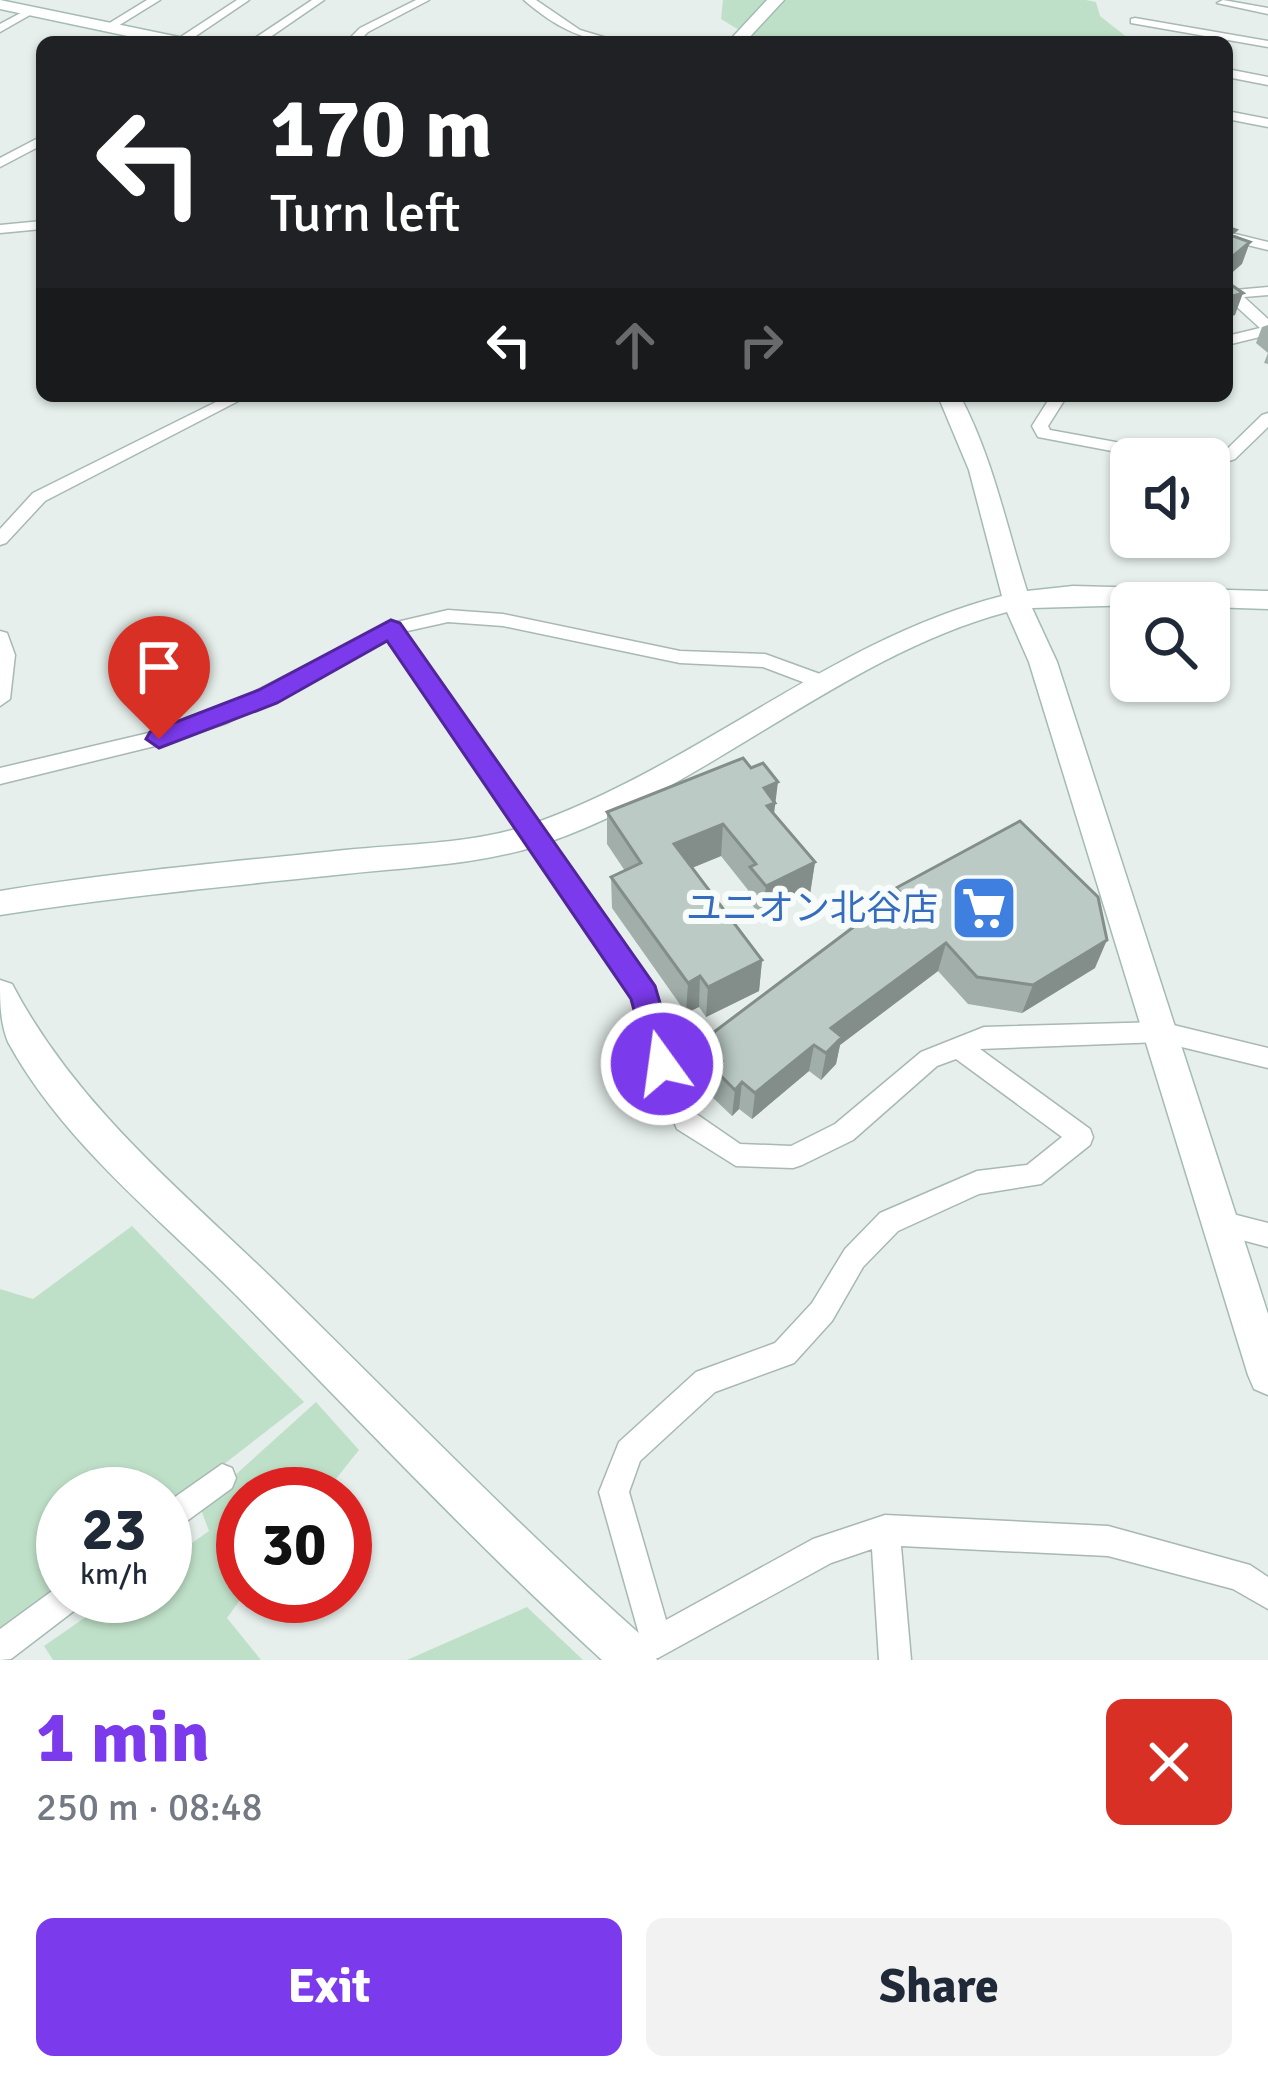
<!DOCTYPE html>
<html lang="en">
<head>
<meta charset="utf-8">
<style>
	body { margin:0; font-family:Signika,"Noto Sans JP",sans-serif; background:#f2f2f3; color:#1f2937; height:100vh; display:flex; flex-direction:column; font-size:45px; white-space:nowrap }
	* { box-sizing:border-box; margin:0 }
	p { font-size:39px; color:#747a83 }
	.icon { flex:none; width:66px; height:66px; fill:none; stroke:currentColor; stroke-width:2; stroke-linecap:round; stroke-linejoin:round }
	.map { position:relative; height:1660px; overflow:hidden }
	.panel { display:flex; flex-direction:column; background:#fff; flex:1 }
	.panel>* { flex:none }
	.hud { position:absolute; left:36px; top:36px; width:1197px; height:366px; border-radius:18px; box-shadow:0 3px 9px #0004; background:#202124; color:#fff; overflow:hidden }
	.buttons { position:absolute; left:1110px; top:438px; display:grid; gap:24px }
	.buttons a { display:grid; place-items:center; width:120px; height:120px; border-radius:18px; background:#fff; box-shadow:0 3px 9px #0004; font-size:60px }
	.speed { position:absolute; left:36px; top:1467px; display:flex; gap:24px; font-size:60px; font-weight:700; text-align:center }
	.speed>* { display:grid; place-content:center; width:156px; height:156px; border-radius:50%; background:#fff; box-shadow:0 3px 9px #0004; line-height:1 }
	.speed small { font-size:30px; font-weight:400 }
	.speed .limit { border:18px solid #d22; background:#fff; color:#111 }
	.pin { position:absolute; display:grid; place-items:center; width:102px; height:102px; color:#fff; margin:-123px -51px; border-radius:50% 50% 50% 0; rotate:-45deg; box-shadow:0 0 12px #0007 }
	.pin .icon { rotate:45deg }
	.me { position:absolute; width:132px; margin:-66px; rotate:346deg; stroke-linejoin:round; filter:drop-shadow(0 0 9px #0008) }
	.turn { display:flex; align-items:center; gap:42px; height:252px; padding:0 36px; font-size:54px }
	.turn .icon { width:156px; height:156px; stroke-width:2.5 }
	.turn b { display:block; font-size:84px; line-height:102px }
	.lanes { display:flex; align-items:center; height:114px; padding:0 36px; background:#0003; justify-content:center; gap:60px; direction:ltr }
	.lanes .off { opacity:.35 }
	.round { display:grid; place-items:center; flex:none; width:126px; height:126px; border-radius:18px; background:#f2f2f3 }
	.overview { display:flex; align-items:center; justify-content:space-between; height:204px; padding:0 36px }
	h1 { font-size:72px; font-weight:700; line-height:90px; color:#7c3aed }
	.action { display:flex; gap:24px; margin-top:auto; padding:24px 36px }
	.action a { flex:1; height:138px; border-radius:18px; background:#7c3aed; color:#fff; font-size:48px; font-weight:700; line-height:138px; text-align:center }
	.action a+a { background:#f2f2f3; color:#1f2937 }
	.map>svg:first-child { display:block }
	.green { fill:#bfe0c8 }
	.lines { fill:none; stroke-linecap:round; stroke-linejoin:round }
	.street-casing { stroke:#a8b8b2; stroke-width:3 }
	.secondary-casing { stroke:#a4bbb3; stroke-width:3 }
	.street { fill:#fff; fill-rule:evenodd }
	.secondary { fill:#fff; fill-rule:evenodd }
	.wall { fill:#a1aea9 }
	.shaded-wall { fill:#838d89 }
	.building { fill:#bbcac4; stroke:#838d89; stroke-width:3 }
	.route { fill:#7c3aed; stroke:#51269a; stroke-width:3 }
	.labels { text-anchor:middle; dominant-baseline:central; stroke-width:12; stroke-linejoin:round; paint-order:stroke }
	.shop-label { font-size:36px; fill:#366cbe; stroke:#f7fbf9; text-anchor:end }
</style>
</head>
<body>
<div class="map">
<svg width="1268" height="1660" viewBox="0 0 1268 1660">
	<rect width="100%" height="100%" fill="#e6efeb"/>
	<path class="green" d="M723,0H1086L1096,2L1100,16L1133,42H737L744,33L721,19Z
		M132,1226L304,1402L165,1510V1494H63V1590L0,1639V1289L33,1299Z
		M316,1402L359,1450L324,1494H243V1596L227,1618L261,1660H53L44,1646L116,1596H165V1562L209,1531L200,1507Z
		M527,1607L583,1660H407Z"/>
	<g class="lines">
		<g class="street-casing">
			<path id="street" d="M147,0H160L113,29L103,27Z
				M237,0H249L187,42H173Z
				M312,0H324L263,42H249Z
				M416,0H429L368,32L358,42H346L360,28Z
				M524,0H536L580,30L620,42C581,42 552,24 524,0Z
				M1223,0L1268,8V14L1217,3Z
				M28,9L37,11L0,32V24Z
				M1135,18L1268,41V47L1131,23V19Z
				M1227,69L1268,77V85L1227,77Z
				M1227,111L1268,119V127L1227,119Z
				M42,136V145L0,167V158Z
				M42,221V229L0,233V225Z
				M1227,232L1268,242V250L1227,240Z
				M1227,286L1235,290L1268,287V295L1244,297L1268,319V335L1227,345V336L1260,328L1227,298Z
				M228,396H248L45,501L6,543L0,545V529L33,493Z
				M1051,396H1067L1048,426L1050,430L1181,454L1189,459H1154L1038,437L1032,426Z
				M1268,413V427L1235,459L1209,468V459H1205L1223,453L1262,415Z
				M448,610L503,614L680,651L765,654L831,678L834,683L824,690L763,667L680,663L503,626L448,622L403,632L653,988L674,1064L695,1113L740,1144L791,1146L835,1124L921,1052L984,1027L1161,1022L1268,1048V1068L1161,1042L980,1049L1090,1129L1093,1137L1090,1145L1041,1184L979,1194L898,1231L863,1267L832,1321L794,1363L715,1392L640,1461L629,1492L666,1620L813,1539L885,1515L1108,1526L1250,1565L1268,1577V1609L1233,1589L1108,1556L901,1546L911,1660H879L872,1549L831,1563L658,1658H636L631,1647L639,1634L599,1492L619,1442L696,1372L775,1343L812,1303L845,1249L880,1213L977,1171L1027,1165L1062,1137L956,1059L937,1066L853,1140L802,1165L793,1168L736,1166L677,1129L650,1064L634,998L388,638L227,723L159,745L0,784V768L157,731L213,713L384,625Z
				M0,631L7,633L15,655L10,699L0,706Z
				M1221,1211L1268,1223V1247L1212,1232L1208,1223L1212,1214Z
				M222,1464L232,1468L236,1478L232,1488L165,1537V1504Z
				M63,1583V1596H83L79,1607L11,1659L0,1660V1629Z"/>
		</g>
		<g class="secondary-casing">
			<path id="secondary" d="M0,0L179,37L187,42H156L0,9Z
				M767,0H784L745,42H728Z
				M938,396H960C993,458 1006,525 1027,591L1073,586L1268,591V609L1209,607V603L1032,608L1057,662L1268,1314V1395L1254,1389L1248,1375L1029,662L1007,612C844,655 704,790 543,844C481,865 410,867 345,874C229,886 114,897 0,915V891C115,872 230,862 345,850C407,844 476,844 535,823C698,765 833,639 1002,596L969,470Z
				M0,980L12,984C77,1108 185,1193 283,1289C405,1409 523,1531 651,1644L657,1660H602C476,1545 359,1420 240,1299C160,1218 63,1143 8,1042C0,1022 0,1002 0,980Z"/>
		</g>
		<use href="#street" class="street"/>
		<use href="#secondary" class="secondary"/>
	</g>
	<path class="wall" d="M1268,325V364L1264,363L1268,353L1256,343L1262,327Z
		M607,812L774,814L815,862L810,894L762,917L747,899L748,890L721,856L692,868L762,960L759,991L706,1017L699,1007L686,1013L612,908L611,877L625,871L607,844Z
		M896,888L1095,968L1022,1013L968,1004L938,971L840,1045L836,1064L821,1080L809,1071L752,1119L739,1109L732,1116L710,1095L712,1080L710,1078L714,1032L894,897Z"/>
	<path class="shaded-wall" d="M1250,242L1242,264L1227,277V261Z
		M1243,293L1235,315L1227,318V298Z
		M778,782L774,814L764,838V788Z
		M723,824L721,856L672,876L674,844Z
		M815,862L810,894L762,917L766,886Z
		M1107,940L1095,968L1022,1013L1033,985Z
		M946,943L938,971L840,1045L836,1064L821,1080L831,1028Z
		M762,960L759,991L706,1017L708,987Z
		M700,976L699,1007L686,1013L688,983Z
		M814,1045L809,1071L752,1119L755,1093Z
		M742,1082L739,1109L732,1116L735,1090Z"/>
	<path class="building" d="M1227,227L1236,230L1230,235L1250,242L1227,261Z
		M1227,282L1243,293L1227,298Z
		M743,758L751,768L763,763L778,782L764,788L775,803L767,806L815,862L766,886L750,867L756,864L723,824L674,844L762,960L708,987L700,976L688,983L611,877L641,863L607,812Z
		M1020,821L1098,897L1107,940L1033,985L977,977L946,943L831,1028L842,1037L826,1053L814,1045L755,1093L742,1082L735,1090L713,1068L722,1061L712,1051L714,1032L900,892L896,888Z"/>
	<path class="route" d="M391,620L400,623L655,986L678,1064L673,1073L662,1077L651,1073L631,999L387,641L277,703L159,748L146,739L150,732L259,690Z"/>
	<defs>
		<g id="supermarket-square" transform="scale(3.45)"><rect x="-9" y="-9" width="18" height="18" rx="4" fill="#3f7fe0" stroke="#f7fbf9"/><path d="M-6-5.5h2.5l.6 2H6L4.5 2H-2.5L-4.4-4H-6ZM-1.5 3.2a1.3 1.3 0 1 0 .1 0ZM3 3.2a1.3 1.3 0 1 0 .1 0Z" fill="#fff"/></g>
	</defs>
	<g fill-rule="evenodd">
		<use href="#supermarket-square" x="984" y="908"/>
	</g>
	<g class="labels">
		<g class="shop-label">
			<text x="938" y="908">ユニオン北谷店</text>
		</g>
	</g>
</svg>
<div class="buttons">
<a><svg class="icon" aria-label="sound" viewBox="0 0 24 24"><path d="M4 9h4l5-4v14l-5-4H4zM17 9q2 3 0 6"/></svg></a>
<a><svg class="icon" aria-label="search" viewBox="0 0 24 24"><circle cx="10" cy="10" r="6"/><path d="M15 15l6 6"/></svg></a>
</div>
<div class="speed"><div>23<small>km/h</small></div><div class="limit">30</div></div>
<div class="pin" style="left:159px;top:739px;background:#d93025"><svg class="icon" aria-label="arrive" viewBox="0 0 24 24"><path d="M6 21V4h12l-3 4 3 4H6"/></svg></div>
<svg class="me" style="left:662px;top:1064px" viewBox="-20 -20 40 40"><circle r="17" fill="#7c3aed" stroke="#fff" stroke-width="3"/><path d="M0-11L8 9 0 5-8 9z" fill="#fff"/></svg>
<div class="hud">
<div class="turn"><svg class="icon" aria-label="left" viewBox="0 0 24 24"><path d="M17 20v-9H6M10 6l-5 5 5 5"/></svg><div><b>170 m</b>Turn left</div></div>
<div class="lanes"><svg class="icon" aria-label="left" viewBox="0 0 24 24"><path d="M17 20v-9H6M10 6l-5 5 5 5"/></svg><svg class="icon off" aria-label="ahead" viewBox="0 0 24 24"><path d="M12 20V5M6 11l6-6 6 6"/></svg><svg class="icon off" aria-label="right" viewBox="0 0 24 24"><path d="M7 20v-9h11M14 6l5 5-5 5"/></svg></div>
</div>
</div>
<section class="panel">
<div class="overview"><div><h1>1 min</h1><p>250 m · 08:48</p></div><a class="round" style="background:#d93025;color:#fff"><svg class="icon" aria-label="close" viewBox="0 0 24 24"><path d="M6 6l12 12M18 6L6 18"/></svg></a></div>
<div class="action"><a>Exit</a><a>Share</a></div>
</section>
</body>
</html>
